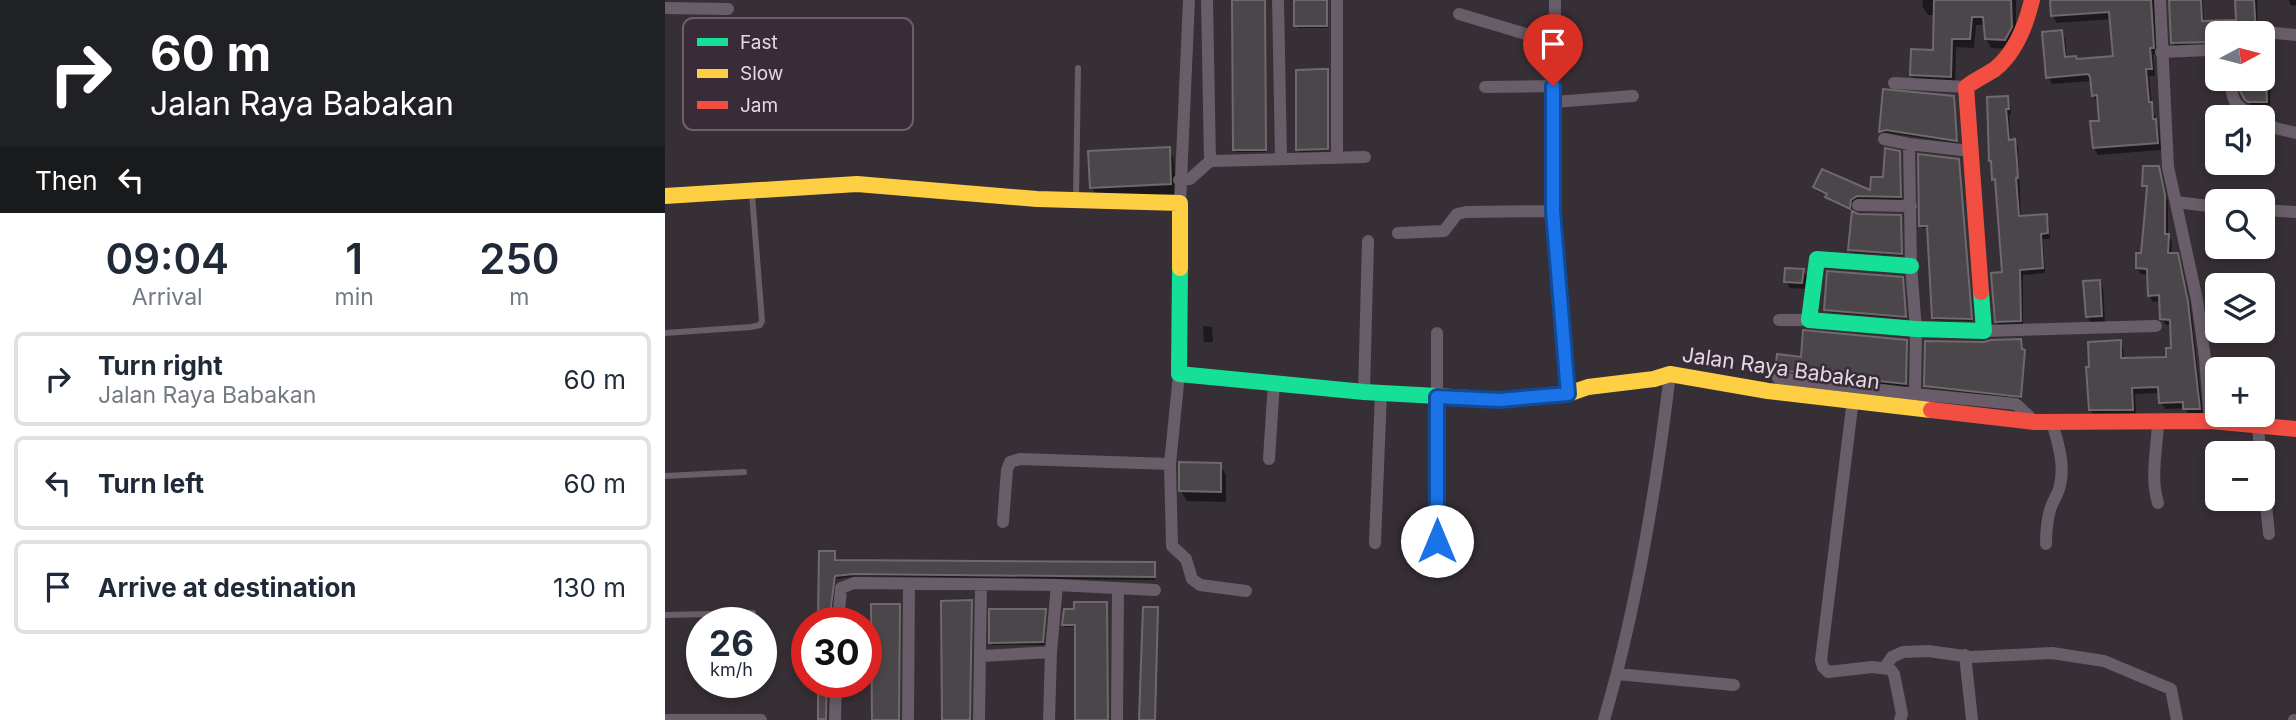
<!DOCTYPE html>
<html lang="en">
<head>
<meta charset="utf-8">
<style>
	body { margin:0; font-family:Inter,sans-serif; background:#f6f6f7; color:#1f2937; height:100vh; display:flex; flex-direction:column; font-size:26px; white-space:nowrap }
	* { box-sizing:border-box; margin:0 }
	p { font-size:23px; color:#747a83 }
	.icon { flex:none; width:38px; height:38px; fill:none; stroke:currentColor; stroke-width:2; stroke-linecap:round; stroke-linejoin:round }
	.map { position:relative; flex:1; overflow:hidden }
	.side { display:flex; flex-direction:column; background:#fff; width:665px }
	.side>* { flex:none }
	.guide { background:#202124; color:#fff; overflow:hidden }
	.needle { width:46px; rotate:83deg }
	.buttons { position:absolute; left:1540px; top:21px; display:grid; gap:14px }
	.buttons a { display:grid; place-items:center; width:70px; height:70px; border-radius:10px; background:#fff; box-shadow:0 4px 10px #0003; font-size:35px }
	.speed { position:absolute; left:21px; top:607px; display:flex; gap:14px; font-size:35px; font-weight:700; text-align:center }
	.speed>* { display:grid; place-content:center; width:91px; height:91px; border-radius:50%; background:#fff; box-shadow:0 4px 10px #0003; line-height:1 }
	.speed small { font-size:18px; font-weight:400 }
	.speed .limit { border:10px solid #d22; background:#fff; color:#111 }
	.pin { position:absolute; display:grid; place-items:center; width:60px; height:60px; color:#fff; margin:-72px -30px; border-radius:50% 50% 50% 0; rotate:-45deg; box-shadow:0 0 7px #0007 }
	.pin .icon { rotate:45deg }
	.me { position:absolute; width:77px; margin:-38px; rotate:0deg; stroke-linejoin:round; filter:drop-shadow(0 0 5px #0008) }
	.turn { display:flex; align-items:center; gap:24px; height:147px; padding:0 35px; font-size:32px }
	.turn .icon { width:91px; height:91px; stroke-width:2.5 }
	.turn b { display:block; font-size:49px; line-height:60px }
	.then { display:flex; align-items:center; height:66px; padding:0 35px; background:#0003; gap:14px; font-size:26px }
	.eta { display:flex; justify-content:space-evenly; align-items:center; height:119px; text-align:center }
	.eta b { font-size:42px; font-weight:600; line-height:49px }
	ul { padding:0; list-style:none }
	li { display:flex; align-items:center; gap:21px; height:94px; margin:0 14px 10px; padding:0 21px; border:4px solid #e0e1e3; border-radius:10px }
	li div { flex:1 }
	li b { display:block; font-size:26px }
	li em { font-style:normal }
	main { display:flex; flex:1; min-height:0 }
	.map>svg:first-child { display:block }
	.shadow { fill:#0007 }
	.building { fill:#4b464a; stroke:#6f696e; stroke-width:2 }
	.lines { fill:none; stroke-linecap:round; stroke-linejoin:round }
	.lane { stroke:#685d68; stroke-width:6 }
	.street { stroke:#685d68; stroke-width:12 }
	.fast { stroke:#16e098; stroke-width:16 }
	.slow { stroke:#ffcf43; stroke-width:16 }
	.jam { stroke:#f24e42; stroke-width:16 }
	.route-casing { stroke:#114b97; stroke-width:18 }
	.route { stroke:#1a73e8; stroke-width:12 }
	.labels { text-anchor:middle; dominant-baseline:central; stroke-width:5; stroke-linejoin:round; paint-order:stroke }
	.street-label { font-size:21px; fill:#e2dae2; stroke:#392c38 }
	.key { fill:#392c38; stroke:#6c606b; stroke-width:2 }
	.key-label { font-size:19px; fill:#e2dae2 }
</style>
</head>
<body>
<main>
<section class="side">
<div class="guide">
<div class="turn"><svg class="icon" aria-label="right" viewBox="0 0 24 24"><path d="M7 20v-9h11M14 6l5 5-5 5"/></svg><div><b>60 m</b>Jalan Raya Babakan</div></div>
<div class="then">Then<svg class="icon" aria-label="left" viewBox="0 0 24 24"><path d="M17 20v-9H6M10 6l-5 5 5 5"/></svg></div>
</div>
<div class="eta">
<div><b>09:04</b><p>Arrival</p></div>
<div><b>1</b><p>min</p></div>
<div><b>250</b><p>m</p></div>
</div>
<ul>
<li><svg class="icon" aria-label="right" viewBox="0 0 24 24"><path d="M7 20v-9h11M14 6l5 5-5 5"/></svg><div><b>Turn right</b><p>Jalan Raya Babakan</p></div><em>60 m</em></li>
<li><svg class="icon" aria-label="left" viewBox="0 0 24 24"><path d="M17 20v-9H6M10 6l-5 5 5 5"/></svg><div><b>Turn left</b></div><em>60 m</em></li>
<li><svg class="icon" aria-label="arrive" viewBox="0 0 24 24"><path d="M6 21V4h12l-3 4 3 4H6"/></svg><div><b>Arrive at destination</b></div><em>130 m</em></li>
</ul>
</section>
<div class="map">
<svg width="1631" height="720" viewBox="0 0 1631 720">
	<rect width="100%" height="100%" fill="#362f35"/>
	<path class="shadow" d="M568,0H600L601,152H571L569,149Z
		M631,0H662L663,28H633Z
		M1258,0H1351V37L1345,49L1326,48L1321,39V25H1311L1309,48L1291,47L1290,86L1252,84L1247,75L1270,52L1271,15H1263L1257,6Z
		M1387,0H1495L1492,54L1488,55L1490,76H1484L1487,106L1494,128L1496,150L1433,155L1429,148L1436,122L1435,102H1432L1428,95L1427,81L1387,84L1383,77L1396,32L1400,39L1402,59L1412,61L1450,58L1447,19L1392,23L1388,16Z
		M1505,0H1538L1539,23L1573,22L1572,0H1592L1593,33H1552V49H1512L1508,42Z
		M1624,0H1631V6L1625,5Z
		M1598,53H1602L1606,60L1605,108L1589,109L1578,95L1577,79H1598Z
		M662,71L664,151L635,152L633,150Z
		M1220,91L1289,101L1293,143L1223,133L1217,134Z
		M1342,97L1345,103L1346,115H1344L1346,142L1349,141L1353,147L1356,217L1381,216L1384,222L1385,239H1378L1380,273L1358,275V327H1335L1331,321L1339,274L1332,185L1329,179L1326,161Z
		M504,149L509,159L511,194L433,198L427,188Z
		M1234,153L1236,157L1237,200H1195L1187,204L1186,211L1165,201L1163,196L1152,191L1150,187L1206,193L1220,179Z
		M1294,163L1307,321L1270,320L1263,228H1257L1256,225Z
		M1493,168L1497,175L1503,203V235L1507,242L1506,255L1512,254L1516,261L1526,310L1538,415H1524L1520,408L1500,409L1496,402L1495,393L1470,394L1471,416H1429L1425,410L1455,342L1458,348L1459,360L1503,358L1508,350L1507,325H1501L1497,318L1496,301L1488,302L1484,295V275L1476,274L1472,268L1477,255L1483,192L1479,185Z
		M1192,215L1235,216L1238,256L1186,252L1185,250Z
		M1138,271L1142,277L1140,289L1125,288L1121,281Z
		M1237,278L1242,319L1162,312L1160,309Z
		M1434,282L1438,288L1440,322L1426,323L1422,316Z
		M538,326L547,327L548,342H539Z
		M1355,340L1357,351L1360,354L1356,399L1262,388L1261,386Z
		M1241,341L1242,387L1114,372L1112,369L1113,356L1138,357Z
		M555,465L561,475V502L522,501L516,491Z
		M156,552H169L171,562L489,563L490,580L191,576L171,579L165,623H155Z
		M306,602V720H279Z
		M441,604L444,720H412L411,627H400L399,624Z
		M234,605L235,720H209Z
		M492,609L490,720H476Z
		M380,611L379,645H327L326,642Z
		M155,682H164L162,720L155,719Z"/>
	<path class="building" d="M567,0H600L601,150H568Z
		M629,0H662V26H629Z
		M1269,0H1346L1347,27L1340,40L1320,39L1318,17H1307L1305,39H1287L1286,77L1245,75L1246,49L1268,50Z
		M1385,0H1486L1489,48H1485L1487,69H1481L1484,102H1487L1488,119H1491L1493,143L1428,148L1425,121H1434L1432,95L1427,96L1425,77L1423,74L1381,78L1377,32L1397,30L1400,57L1411,56L1412,59L1448,56L1444,12L1386,16Z
		M1504,0H1536L1537,21L1571,20L1570,0H1589L1591,33H1552V42L1506,43Z
		M657,69H663V149L631,150V70Z
		M1574,79H1601L1602,102H1583L1580,100L1575,91Z
		M1218,89L1289,96L1292,141L1221,130L1214,132Z
		M1343,96L1344,109H1341L1344,140L1350,139L1352,162L1353,178H1351L1354,216L1382,214L1383,233L1376,234L1378,268L1355,270L1356,321L1330,322L1326,273L1337,272L1330,179L1327,180L1326,161H1324L1322,97Z
		M505,147L506,184L425,188L423,151Z
		M1220,148L1235,151L1236,197L1192,196L1186,200L1185,209L1160,197L1162,194L1148,187L1157,169L1205,190L1206,177H1218Z
		M1253,154L1294,159L1307,319L1267,318L1262,226H1254Z
		M1478,166H1494L1500,195V234H1504L1503,253H1513L1523,302L1535,409H1518V402L1494,403L1493,387L1467,388L1468,410H1424L1421,367H1424L1423,342L1456,340V358L1501,357V348H1506L1505,320L1495,319L1494,295L1483,296L1482,269L1471,268V253H1476L1480,210L1482,186H1477Z
		M1187,211L1193,214L1236,215L1237,254L1183,250Z
		M1120,268L1139,269L1137,283L1119,282Z
		M1162,271L1238,277L1241,317L1159,310Z
		M1435,280L1437,316L1421,317L1418,281Z
		M1138,330L1242,340L1241,384L1110,370L1112,354L1136,357Z
		M1356,339L1357,349L1360,350L1356,397L1259,386L1260,341L1319,342L1326,340Z
		M514,462L556,463V492L514,491Z
		M154,551H170V560L490,562V577L189,574L170,576L164,622H153Z
		M307,600L305,720H277L276,601Z
		M409,602H442L443,720H410V625H397L399,609H409Z
		M206,604H235L234,720H207Z
		M478,607H493L490,720H474Z
		M324,609H381L378,642L324,643Z
		M153,682H162L161,719H153Z"/>
	<g class="lines">
		<path class="lane" d="M411,199L413,68
			M0,333L86,327L95,325L97,321L87,194
			M0,476L79,472
			M0,615L88,613"/>
		<path class="street" d="M542,0L545,161
			M613,0L616,158
			M890,0L888,211L903,394
			M1495,0L1503,167L1532,300L1540,358L1545,421
			M0,8L63,9
			M794,14L888,42
			M1600,32L1631,35
			M1496,52L1543,50L1552,54
			M1565,79C1567,103 1570,106 1591,117
			M1229,83L1301,87
			M820,87L888,86
			M889,102L968,96
			M1598,121L1610,128L1631,133
			M1219,139L1244,144L1305,151
			M1244,144L1246,266L1251,329L1250,394
			M672,157V0
			M514,180L525,179L545,161L700,157
			M1511,202L1552,207
			M515,203L524,0
			M1193,205L1246,206
			M1598,210L1631,212
			M733,233L779,231L792,214L801,212L888,211
			M1114,320H1144
			M1319,331L1491,326
			M772,333V541
			M514,374L505,464L507,546L521,559L527,579L535,585L581,591
			M1113,378L1250,394L1351,404L1370,422
			M699,392L703,241
			M1188,399L1156,660L1158,667L1163,672L1207,667L1225,669L1229,674L1237,714L1235,720
			M1593,425L1595,453
			M604,459L609,382
			M1598,475L1604,534
			M1493,503C1485,477 1492,450 1493,422
			M338,522L342,470L345,462L355,459L505,464
			M710,543L716,392
			M1381,544C1381,532 1382,521 1385,510C1387,502 1392,496 1394,489C1401,467 1393,443 1387,422
			M173,623L176,588L189,583L392,585L490,590
			M1300,655L1307,720
			M316,656L386,652
			M1220,667L1227,657L1238,652L1263,651L1306,657L1387,653L1439,661L1506,689L1512,720
			M952,674L1069,685
			M0,720H96
			M170,720L171,682
			M243,720L244,584
			M314,720L316,584
			M384,720L386,652L392,585
			M452,720L453,589
			M939,720C972,607 991,491 1005,374
			M1629,720H1631"/>
		<path class="fast" d="M1246,266L1152,259L1144,320L1251,329L1319,331L1316,292
			M515,268L514,374L699,392L772,396"/>
		<path class="slow" d="M0,196L192,184L372,199L515,203V268
			M772,396L833,400L903,394L923,387L989,379L1005,374L1103,391L1266,410"/>
		<path class="jam" d="M1316,292L1301,87C1310,80 1321,75 1330,69C1351,52 1361,25 1367,0
			M1266,410L1370,422L1545,421L1631,429"/>
	</g>
	<g class="lines">
		<g class="route-casing">
			<path id="route" d="M772,541V397L834,400L903,394L888,211V86"/>
		</g>
		<use href="#route" class="route"/>
	</g>
	<g class="labels">
		<g class="street-label">
			<text transform="translate(1116 368) rotate(8)">Jalan Raya Babakan</text>
		</g>
	</g>
	<rect x="18" y="18" width="230" height="112" rx="10" class="key"/>
	<rect x="32" y="38" width="31" height="8" fill="#16e098"/>
	<rect x="32" y="69" width="31" height="9" fill="#ffcf43"/>
	<rect x="32" y="101" width="31" height="8" fill="#f24e42"/>
	<g class="key-label">
		<text x="75" y="49">Fast</text>
		<text x="75" y="80">Slow</text>
		<text x="75" y="112">Jam</text>
	</g>
</svg>
<div class="buttons">
<a><svg class="needle" viewBox="-14 -14 28 28"><path d="M0-13l5 13h-10z" fill="#e53935"/><path d="M0 13l5-13h-10z" fill="#747a83"/></svg></a>
<a><svg class="icon" aria-label="sound" viewBox="0 0 24 24"><path d="M4 9h4l5-4v14l-5-4H4zM17 9q2 3 0 6"/></svg></a>
<a><svg class="icon" aria-label="search" viewBox="0 0 24 24"><circle cx="10" cy="10" r="6"/><path d="M15 15l6 6"/></svg></a>
<a><svg class="icon" aria-label="layers" viewBox="0 0 24 24"><path d="M12 4l9 5-9 5-9-5zM3 14l9 5 9-5"/></svg></a>
<a>+</a>
<a>−</a>
</div>
<div class="speed"><div>26<small>km/h</small></div><div class="limit">30</div></div>
<div class="pin" style="left:888px;top:86px;background:#d93025"><svg class="icon" aria-label="arrive" viewBox="0 0 24 24"><path d="M6 21V4h12l-3 4 3 4H6"/></svg></div>
<svg class="me" style="left:772px;top:541px" viewBox="-20 -20 40 40"><circle r="19" fill="#fff"/><path d="M0-13L10 11 0 6-10 11z" fill="#1a73e8"/></svg>
</div>
</main>
</body>
</html>
